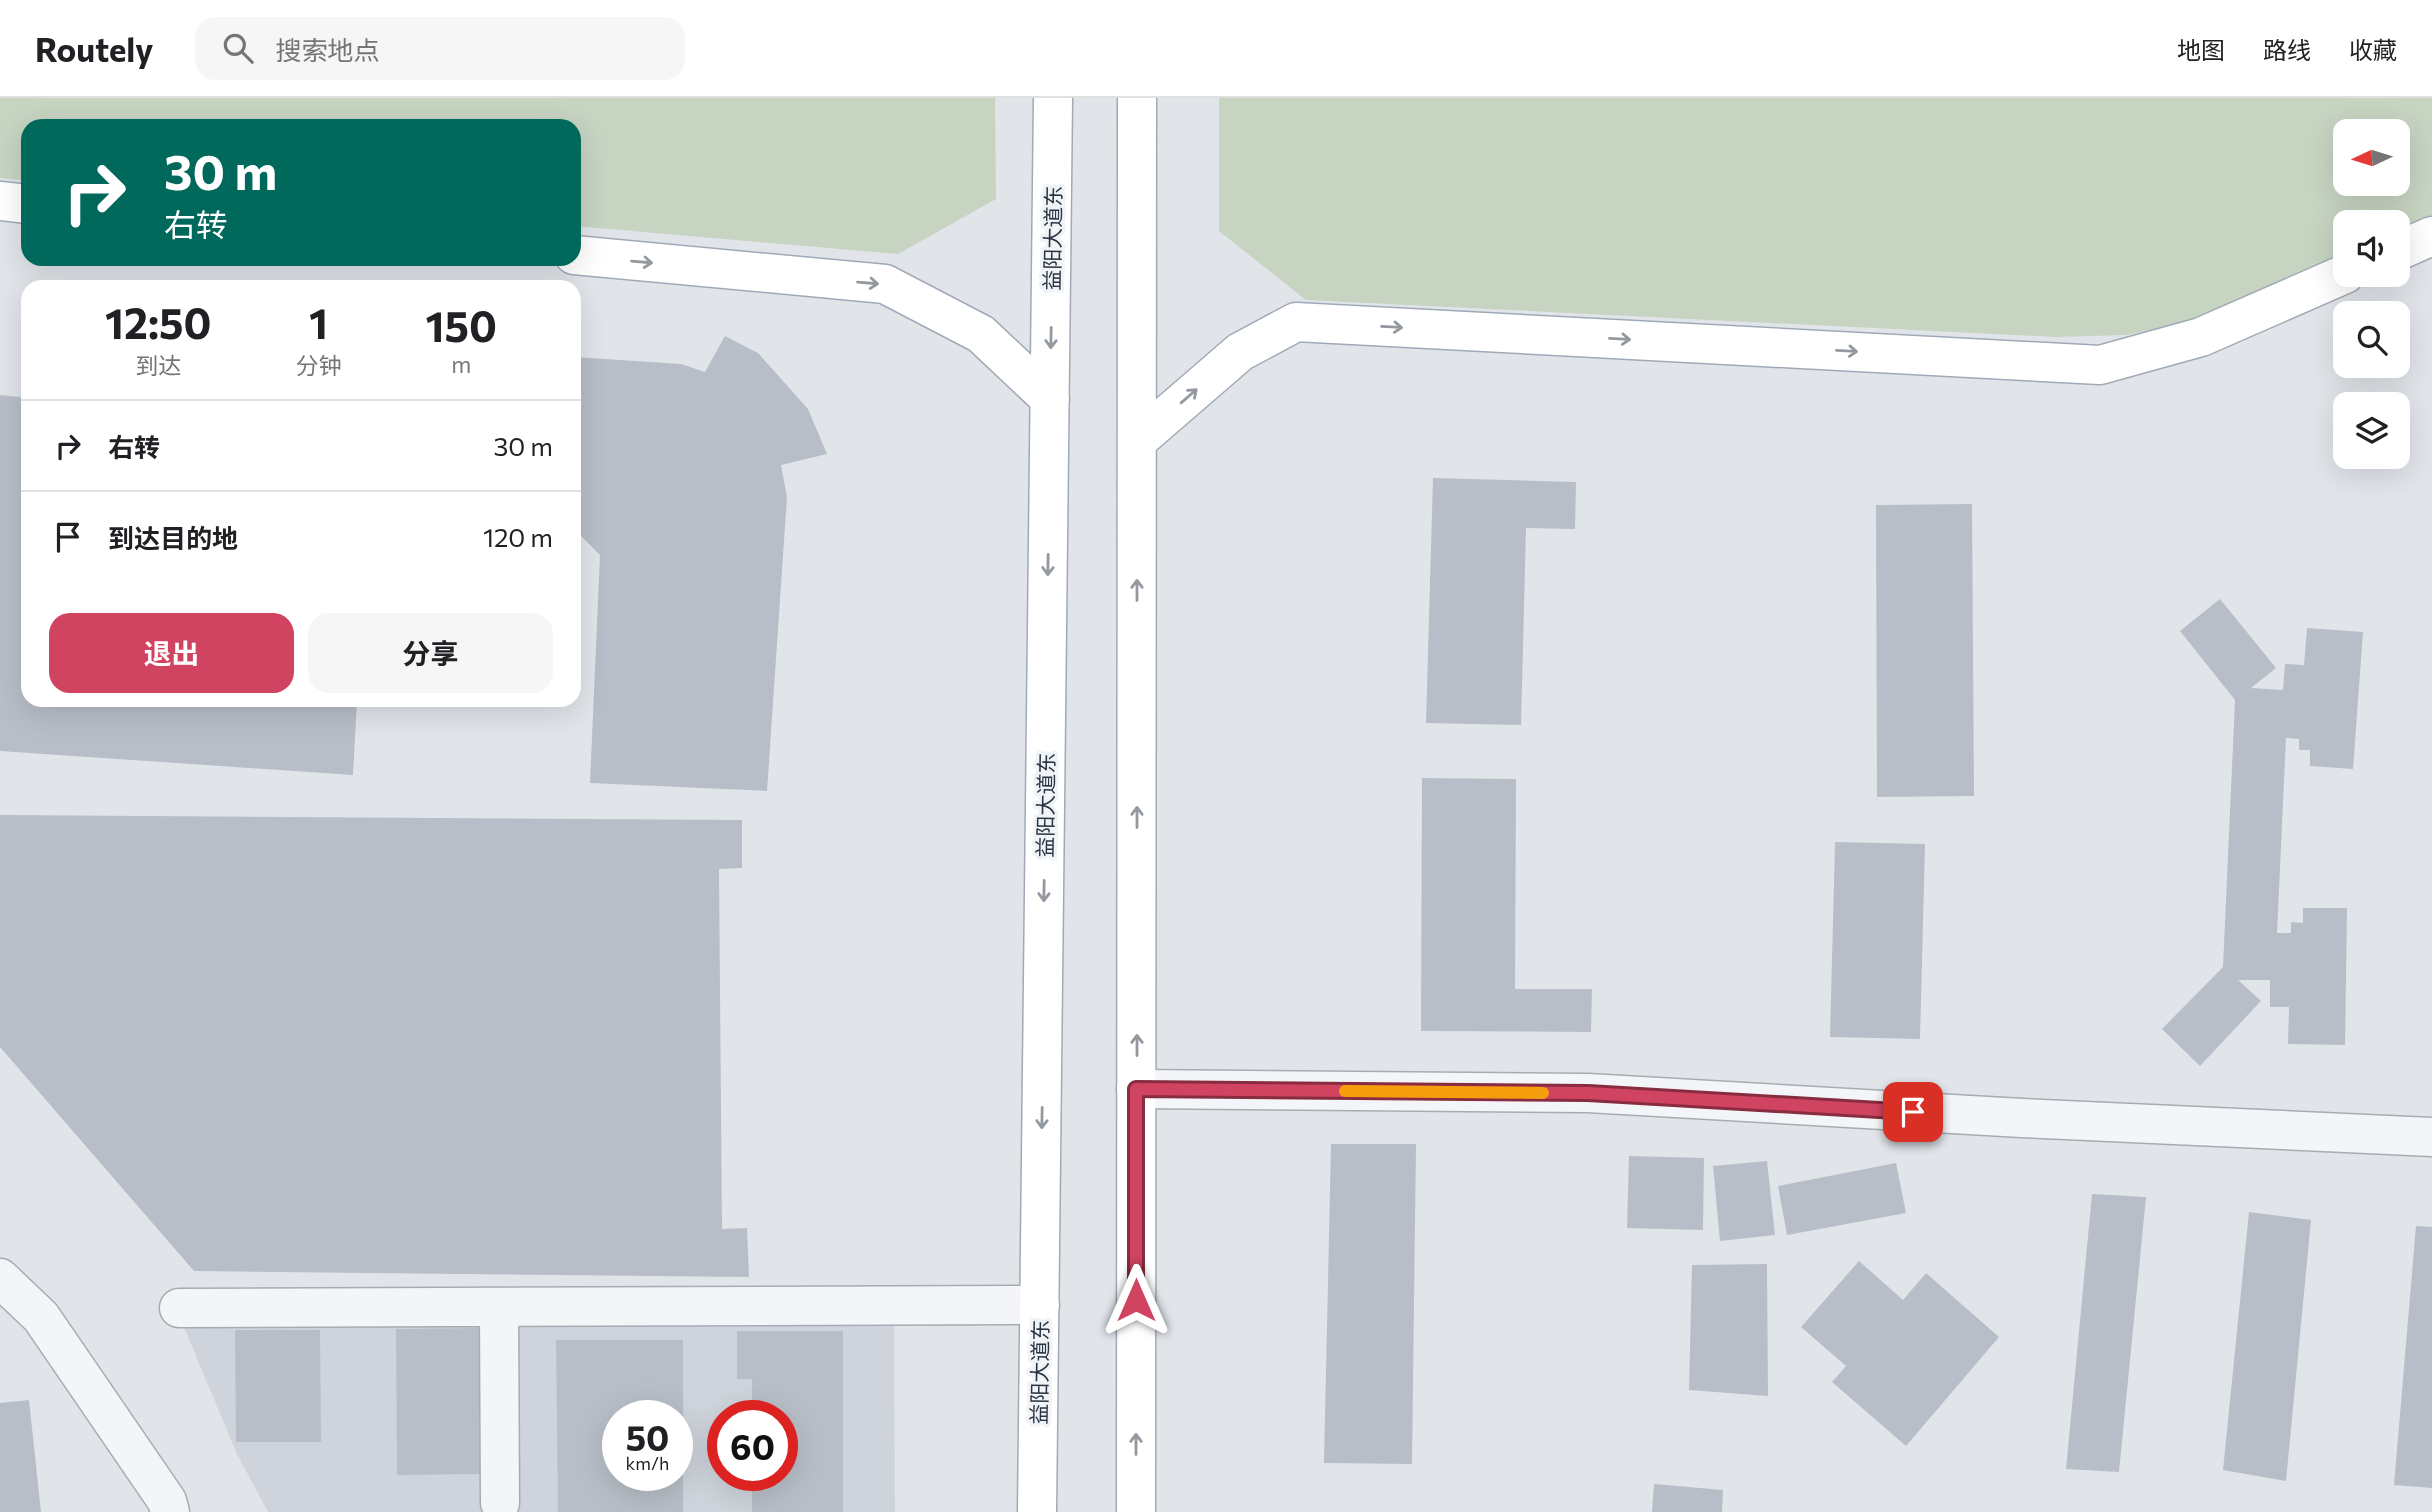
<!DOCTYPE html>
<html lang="zh">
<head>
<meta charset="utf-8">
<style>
	body { margin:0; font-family:Commissioner,"Noto Sans SC",sans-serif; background:#f6f6f6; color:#202124; height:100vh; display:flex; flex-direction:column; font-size:26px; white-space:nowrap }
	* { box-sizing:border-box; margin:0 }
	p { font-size:23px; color:#757577 }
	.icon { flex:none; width:38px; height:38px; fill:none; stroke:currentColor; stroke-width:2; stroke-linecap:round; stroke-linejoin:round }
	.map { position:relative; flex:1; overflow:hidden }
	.drawer { position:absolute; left:21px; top:182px; width:560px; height:427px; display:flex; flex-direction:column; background:#fff; border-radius:21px; box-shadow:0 7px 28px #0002 }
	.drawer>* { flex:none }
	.hud { position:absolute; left:21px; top:21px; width:560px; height:147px; border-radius:21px; box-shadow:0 7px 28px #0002; background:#00695c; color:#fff; overflow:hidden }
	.needle { width:46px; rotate:266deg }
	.buttons { position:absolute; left:2333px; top:21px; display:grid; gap:14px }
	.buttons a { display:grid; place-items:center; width:77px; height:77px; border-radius:14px; background:#fff; box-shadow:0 7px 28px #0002; font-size:35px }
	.speed { position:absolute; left:602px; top:1302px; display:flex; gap:14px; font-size:35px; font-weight:700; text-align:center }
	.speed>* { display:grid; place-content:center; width:91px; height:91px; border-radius:50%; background:#fff; box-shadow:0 7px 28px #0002; line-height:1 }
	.speed small { font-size:18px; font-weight:400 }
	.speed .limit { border:10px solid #d22; background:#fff; color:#111 }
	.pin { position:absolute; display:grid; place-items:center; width:60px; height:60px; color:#fff; margin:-30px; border-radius:14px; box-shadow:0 4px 10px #0006 }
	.me { position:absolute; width:77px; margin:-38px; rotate:0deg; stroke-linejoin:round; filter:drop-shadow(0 0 5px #0008) }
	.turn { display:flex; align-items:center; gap:24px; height:147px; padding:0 28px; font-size:32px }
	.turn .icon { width:91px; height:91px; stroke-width:2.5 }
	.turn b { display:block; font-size:49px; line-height:60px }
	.eta { display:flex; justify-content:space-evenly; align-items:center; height:119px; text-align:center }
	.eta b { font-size:42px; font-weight:700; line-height:49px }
	.button { display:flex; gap:14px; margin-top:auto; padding:14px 28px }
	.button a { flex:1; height:80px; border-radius:21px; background:#d14461; color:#fff; font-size:28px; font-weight:700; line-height:80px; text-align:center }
	.button a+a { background:#f6f6f6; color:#202124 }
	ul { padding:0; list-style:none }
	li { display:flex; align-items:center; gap:21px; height:91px; padding:0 28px; border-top:2px solid #e0e0e0 }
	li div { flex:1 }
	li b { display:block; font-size:26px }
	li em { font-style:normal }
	header { display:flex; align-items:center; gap:42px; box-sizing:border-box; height:98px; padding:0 35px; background:#fff; border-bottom:2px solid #e0e0e0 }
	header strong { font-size:33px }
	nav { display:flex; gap:38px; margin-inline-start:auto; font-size:24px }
	.search { width:490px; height:63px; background:#f6f6f6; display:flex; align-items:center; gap:18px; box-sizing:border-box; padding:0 24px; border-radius:21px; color:#757577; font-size:26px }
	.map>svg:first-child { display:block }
	.built { fill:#cfd4dc; fill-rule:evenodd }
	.green { fill:#c7d4c2; fill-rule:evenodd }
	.building { fill:#b8bec7; fill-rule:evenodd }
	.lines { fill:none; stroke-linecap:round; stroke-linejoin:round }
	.minor-casing { stroke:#a6acb4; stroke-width:41 }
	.major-casing { stroke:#a0aab6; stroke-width:41 }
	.minor { stroke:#f4f5f8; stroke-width:38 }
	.major { stroke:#fff; stroke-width:38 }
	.oneway { stroke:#9499a0 }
	.route-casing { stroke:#882c3f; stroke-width:18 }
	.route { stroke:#d14461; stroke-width:12 }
	.slow { stroke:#f59e0b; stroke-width:12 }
	.labels { text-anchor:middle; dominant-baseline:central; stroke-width:7; stroke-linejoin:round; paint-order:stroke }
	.street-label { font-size:21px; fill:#293342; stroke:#f0f4f7 }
</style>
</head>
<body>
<header>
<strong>Routely</strong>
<div class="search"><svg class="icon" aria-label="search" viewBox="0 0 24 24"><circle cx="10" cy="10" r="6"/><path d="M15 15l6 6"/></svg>搜索地点</div>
<nav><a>地图</a><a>路线</a><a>收藏</a></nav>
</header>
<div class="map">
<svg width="2432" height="1414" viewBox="0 0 2432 1414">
	<rect width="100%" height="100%" fill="#e1e5ea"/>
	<path class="built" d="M894,1221L895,1414H268L237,1356L183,1227ZM618,1318H677V1377H618ZM723,1318H782V1377H723Z"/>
	<path class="green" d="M0,0H995L996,101L898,156L574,128V28H28V83L0,80Z
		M1219,0H2432V122L2398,137V124H2345V160L2204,221L2127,237L2056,239L1306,202L1219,133ZM2345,33H2398V86H2345Z"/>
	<path class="building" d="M725,238L758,255L808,311L827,356L781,367L787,399L767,693L590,685L600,457L574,431V259L681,266L705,274Z
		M0,297L28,300V602H357L353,677L0,653Z
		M1433,380L1576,384L1575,431L1526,430L1521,627L1426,625Z
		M1972,406L1974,698L1877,699L1876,407Z
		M2220,501L2276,570L2251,590L2283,592L2285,566L2304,567L2307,530L2363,534L2353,671L2310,668V652H2299V641L2286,640L2277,835H2291V824L2303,825V810H2347L2345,947L2288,946L2289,909H2270V882H2238L2261,903L2200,968L2162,931L2223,869L2235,602L2180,533Z
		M1422,680L1516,681L1515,891H1592L1591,934L1421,933Z
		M0,717L742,722V770L719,771L722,1131L747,1130L749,1179L194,1173L0,949Z
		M1835,744L1925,746L1920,941L1830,939Z
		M1331,1046H1416L1412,1366L1324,1365Z
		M1629,1058L1704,1060L1703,1132L1627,1130Z
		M1767,1063L1775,1137L1720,1143L1713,1068Z
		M1896,1065L1906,1115L1787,1137L1778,1088Z
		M2092,1096L2146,1099L2119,1374L2066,1371Z
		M2249,1114L2311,1122L2286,1383L2223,1372Z
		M2416,1128L2432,1129V1390L2394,1387Z
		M1859,1163L1903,1202L1926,1175L1999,1239L1906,1348L1832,1284L1846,1268L1801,1229Z
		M1767,1166L1768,1298L1689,1292L1692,1167Z
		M479,1230L480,1376L397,1377L396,1231Z
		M235,1232H320L321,1344H236Z
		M737,1233H843V1414H752V1377H782V1318H752V1281H737Z
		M556,1242H683V1414H558ZM618,1318H677V1377H618Z
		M29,1302L41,1414H0V1305Z
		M1654,1386L1723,1392L1722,1414H1652Z"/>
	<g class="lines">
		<g class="minor-casing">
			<path id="minor" d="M1136,991L1588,995L2022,1020L2432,1039
				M0,1180L41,1219L167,1403L170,1414
				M499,1209L500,1405
				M179,1210L1040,1207"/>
		</g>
		<g class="major-casing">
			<path id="major" d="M0,103L28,106
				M2398,153L2432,138
				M574,157L885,186L981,236L1050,301
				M1137,343L1240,254L1296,224L2100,267L2201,239L2345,176
				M1037,1414L1053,0
				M1136,1414L1137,0"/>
		</g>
		<use href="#minor" class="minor"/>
		<use href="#major" class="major"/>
	</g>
	<defs><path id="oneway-shaft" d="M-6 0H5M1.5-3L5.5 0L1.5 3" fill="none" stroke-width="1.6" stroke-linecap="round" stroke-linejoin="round" transform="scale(1.75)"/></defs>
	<g class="oneway">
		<use href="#oneway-shaft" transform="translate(642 164) rotate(5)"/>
		<use href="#oneway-shaft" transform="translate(868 185) rotate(5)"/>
		<use href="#oneway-shaft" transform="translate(1392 229) rotate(3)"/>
		<use href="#oneway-shaft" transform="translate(1051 240) rotate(91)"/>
		<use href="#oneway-shaft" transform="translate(1620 241) rotate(3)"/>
		<use href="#oneway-shaft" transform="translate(1847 253) rotate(3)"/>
		<use href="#oneway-shaft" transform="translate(1189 298) rotate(-41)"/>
		<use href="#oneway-shaft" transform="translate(1048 467) rotate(91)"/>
		<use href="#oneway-shaft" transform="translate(1137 492) rotate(-90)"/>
		<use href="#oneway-shaft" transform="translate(1137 719) rotate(-90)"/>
		<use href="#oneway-shaft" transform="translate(1044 793) rotate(91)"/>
		<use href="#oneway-shaft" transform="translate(1137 947) rotate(-90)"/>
		<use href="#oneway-shaft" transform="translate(1042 1020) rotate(91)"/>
		<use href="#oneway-shaft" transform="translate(1136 1346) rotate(-90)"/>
	</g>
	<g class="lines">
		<g class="route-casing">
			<path id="route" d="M1136,1202V991L1588,995L1913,1014"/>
		</g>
		<use href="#route" class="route"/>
		<path class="slow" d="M1345,993L1543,995"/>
	</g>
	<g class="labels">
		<g class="street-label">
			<text transform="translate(1052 140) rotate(-89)">益阳大道东</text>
			<text transform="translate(1045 707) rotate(-89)">益阳大道东</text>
			<text transform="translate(1039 1274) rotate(-89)">益阳大道东</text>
		</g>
	</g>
</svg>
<div class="buttons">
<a><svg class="needle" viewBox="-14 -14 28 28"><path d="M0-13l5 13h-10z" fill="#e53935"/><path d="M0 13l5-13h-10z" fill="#757577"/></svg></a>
<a><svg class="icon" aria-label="sound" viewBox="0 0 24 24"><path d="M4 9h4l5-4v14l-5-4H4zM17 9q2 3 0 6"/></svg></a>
<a><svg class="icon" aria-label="search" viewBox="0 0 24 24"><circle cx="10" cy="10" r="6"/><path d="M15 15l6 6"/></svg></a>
<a><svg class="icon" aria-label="layers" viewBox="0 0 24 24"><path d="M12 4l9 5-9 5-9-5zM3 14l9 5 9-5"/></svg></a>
</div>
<div class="speed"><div>50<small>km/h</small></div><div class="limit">60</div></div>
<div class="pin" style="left:1913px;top:1014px;background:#d93025"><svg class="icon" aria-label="arrive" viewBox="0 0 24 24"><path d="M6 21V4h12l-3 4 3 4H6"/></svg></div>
<svg class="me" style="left:1136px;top:1202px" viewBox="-20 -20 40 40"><path d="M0-17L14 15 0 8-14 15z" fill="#d14461" stroke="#fff" stroke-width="4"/></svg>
<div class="hud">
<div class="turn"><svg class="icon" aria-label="right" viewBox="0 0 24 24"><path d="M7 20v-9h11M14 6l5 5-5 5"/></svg><div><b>30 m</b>右转</div></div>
</div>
<section class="drawer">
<div class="eta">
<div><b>12:50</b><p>到达</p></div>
<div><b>1</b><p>分钟</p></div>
<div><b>150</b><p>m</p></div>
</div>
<ul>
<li><svg class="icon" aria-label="right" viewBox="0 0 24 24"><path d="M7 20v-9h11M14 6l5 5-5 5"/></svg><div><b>右转</b></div><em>30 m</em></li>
<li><svg class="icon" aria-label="arrive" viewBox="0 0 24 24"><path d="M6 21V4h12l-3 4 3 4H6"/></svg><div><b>到达目的地</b></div><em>120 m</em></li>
</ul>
<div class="button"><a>退出</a><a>分享</a></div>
</section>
</div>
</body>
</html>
